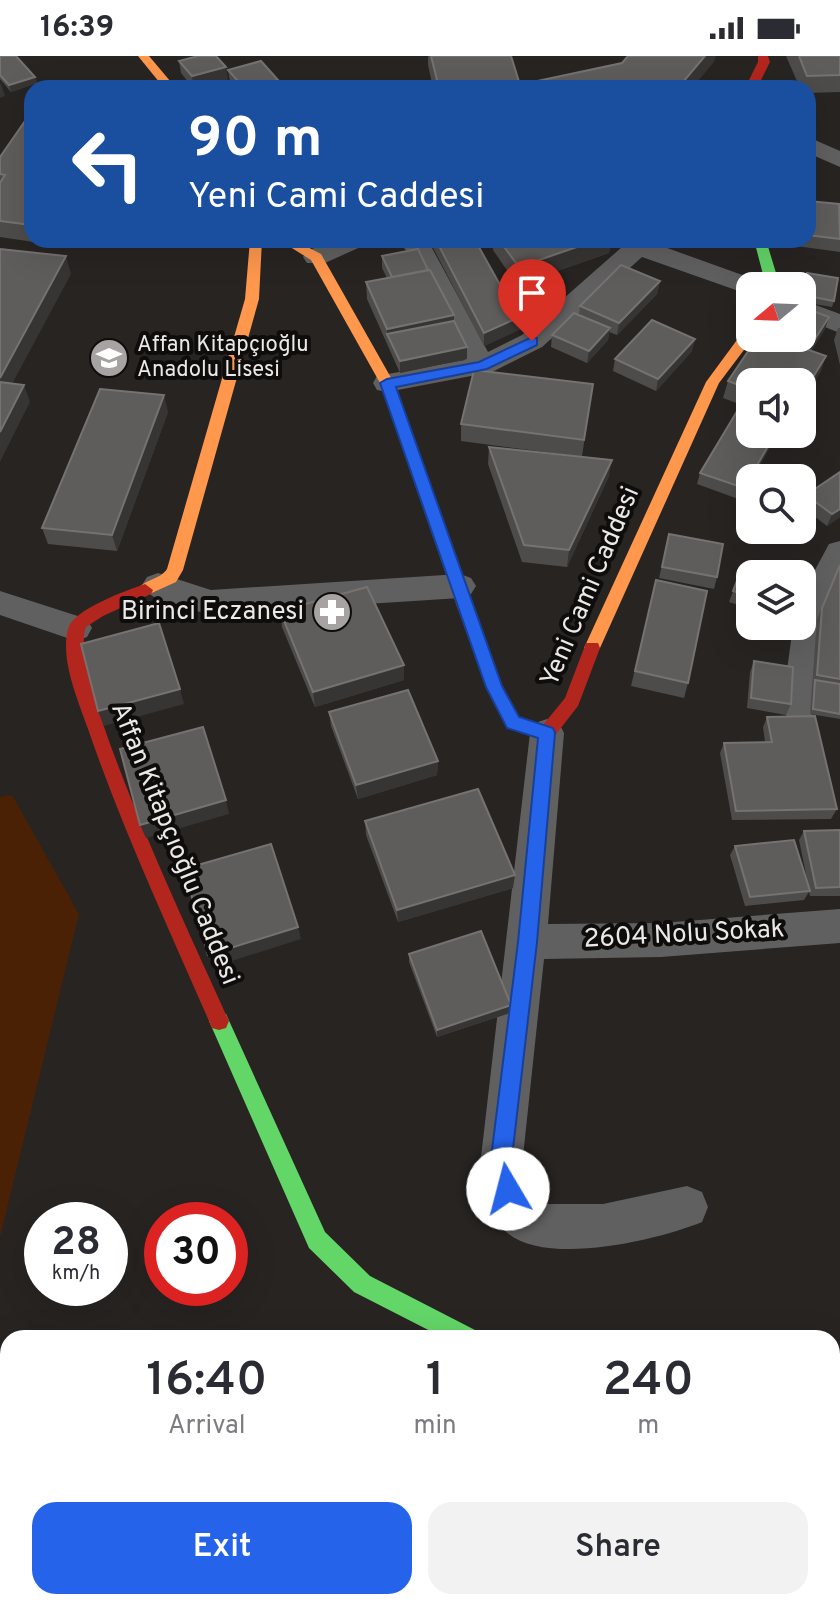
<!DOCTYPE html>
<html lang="en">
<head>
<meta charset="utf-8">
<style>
	body { margin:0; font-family:Overpass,sans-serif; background:#f2f2f3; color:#2b2b33; height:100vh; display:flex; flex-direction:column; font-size:30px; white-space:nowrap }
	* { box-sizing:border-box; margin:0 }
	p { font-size:26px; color:#7c7c81 }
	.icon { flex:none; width:44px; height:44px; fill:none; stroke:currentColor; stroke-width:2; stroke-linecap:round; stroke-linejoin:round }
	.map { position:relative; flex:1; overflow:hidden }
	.sheet { position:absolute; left:0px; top:1274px; width:840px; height:280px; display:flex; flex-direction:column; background:#fff; border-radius:24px 24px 0 0; box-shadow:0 8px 32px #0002 }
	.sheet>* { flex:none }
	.hud { position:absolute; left:24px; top:24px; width:792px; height:168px; border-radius:24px; box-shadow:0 8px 32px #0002; background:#1a4fa0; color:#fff; overflow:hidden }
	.needle { width:52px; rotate:251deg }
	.tools { position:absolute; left:736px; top:216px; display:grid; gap:16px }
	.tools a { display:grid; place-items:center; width:80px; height:80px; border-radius:16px; background:#fff; box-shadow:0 8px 32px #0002; font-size:40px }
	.speed { position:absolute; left:24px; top:1146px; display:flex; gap:16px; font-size:40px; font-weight:700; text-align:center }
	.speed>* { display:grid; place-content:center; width:104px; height:104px; border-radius:50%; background:#fff; box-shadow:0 8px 32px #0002; line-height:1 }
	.speed small { font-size:20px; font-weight:400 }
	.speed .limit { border:12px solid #d22; background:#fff; color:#111 }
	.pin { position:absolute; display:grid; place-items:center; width:68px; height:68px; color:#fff; margin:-82px -34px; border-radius:50% 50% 50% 0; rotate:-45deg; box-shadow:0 0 8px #0007 }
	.pin .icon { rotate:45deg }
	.me { position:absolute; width:88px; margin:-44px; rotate:352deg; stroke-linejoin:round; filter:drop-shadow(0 0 6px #0008) }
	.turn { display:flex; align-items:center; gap:28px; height:168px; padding:0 32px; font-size:36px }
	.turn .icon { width:104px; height:104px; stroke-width:2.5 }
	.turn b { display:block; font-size:56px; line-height:68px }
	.eta { display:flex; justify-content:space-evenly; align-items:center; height:136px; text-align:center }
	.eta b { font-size:48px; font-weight:600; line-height:56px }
	.cta { display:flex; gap:16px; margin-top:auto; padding:16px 32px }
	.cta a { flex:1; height:92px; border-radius:24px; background:#2563eb; color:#fff; font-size:32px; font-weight:600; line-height:92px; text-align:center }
	.cta a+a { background:#f2f2f3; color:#2b2b33 }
	.status { display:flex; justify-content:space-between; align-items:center; height:56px; padding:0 40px; background:#fff; direction:ltr }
	.status svg { height:22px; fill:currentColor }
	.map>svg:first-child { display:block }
	.green { fill:#4a2105 }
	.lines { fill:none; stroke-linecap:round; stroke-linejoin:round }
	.street { fill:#616060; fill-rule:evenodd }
	.fast { fill:#63d668; fill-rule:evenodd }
	.slow { fill:#ff974d; fill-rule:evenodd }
	.jam { fill:#b3261e; fill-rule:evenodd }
	.wall { fill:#4e4c4a }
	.shaded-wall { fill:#373533 }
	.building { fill:#5f5d5b; stroke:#757271; stroke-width:2 }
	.route { fill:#2563eb; stroke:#184099; stroke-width:2 }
	.labels { text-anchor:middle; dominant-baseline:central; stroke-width:8; stroke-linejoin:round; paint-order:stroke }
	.far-poi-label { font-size:22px; fill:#ebe8e7; stroke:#0f0d0c; text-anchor:start }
	.street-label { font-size:26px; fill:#ebe8e7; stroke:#0f0d0c }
	.poi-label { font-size:26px; fill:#ebe8e7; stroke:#0f0d0c; text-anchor:end }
</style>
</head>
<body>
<div class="status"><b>16:39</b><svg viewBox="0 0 49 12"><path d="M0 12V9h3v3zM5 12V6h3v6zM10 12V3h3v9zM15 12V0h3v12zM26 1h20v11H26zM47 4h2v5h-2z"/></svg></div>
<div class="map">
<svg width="840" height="1554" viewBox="0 0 840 1554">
	<rect width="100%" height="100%" fill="#272422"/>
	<path class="green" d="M12,739L79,858L0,1181V741Z
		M0,1314L8,1327V1546H155L165,1554H0Z"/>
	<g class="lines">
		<path class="street" d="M808,81L840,95V111L808,97Z
			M334,184H369L365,189L325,207H307L303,201L307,195Z
			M397,184H424L432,192L488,296L522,279L622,191L616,184H645L759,225L762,230H750V239L642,201L542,291L492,316L387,336L377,334L373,327L377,320L465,304L412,201Z
			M802,244L840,258V277L802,262Z
			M840,485V526L827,551L816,651L811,661L799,665L787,661L782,651L793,570H802V538L829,488Z
			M158,517L211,534L460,518L471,522L476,530L471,538L460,542L211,558C190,553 153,549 142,529L147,521Z
			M0,535L87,563L92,572L87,581L76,585L0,559Z
			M547,663L559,667L564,677L548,868L661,867L840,853V887L661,901L544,903L522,1110L532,1141L543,1148H603L687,1130L702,1136L708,1151L702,1166C658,1184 533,1215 500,1169C488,1154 485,1128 480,1110L530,677L535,667Z"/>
		<path class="fast" d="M754,184H766L780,230H766Z
			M219,956L226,958L325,1176L370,1220L475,1274L478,1282H444L354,1236L309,1192L209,965L212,958Z"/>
		<path class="slow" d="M138,0H149L176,32H164Z
			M250,184H262L259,243L183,514L176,526L145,540L137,534C144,523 160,524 167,513L245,243Z
			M279,184H294L321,198L394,327L474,553L472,557L466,559L458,553L380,327L311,204Z
			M750,272V282H753L719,327L600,592L592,598L586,597L584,592L706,326L745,273Z
			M832,1434L840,1437V1461L832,1458Z"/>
		<path class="jam" d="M758,0H768L770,6L757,32H745L758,6Z
			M145,528L153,534L151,538L103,560L86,571C65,620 202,903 229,965L226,972L219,974L212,972C169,873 123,775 88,673C78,644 60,604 68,573C72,554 127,534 145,528Z
			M466,547L474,553L502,631L519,662L543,669L565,642L586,587H598L600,592L578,650L553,682L547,684L507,672L486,631L458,553Z"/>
	</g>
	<path class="wall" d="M0,0L35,21L37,27L11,36L0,23Z
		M428,0H511L521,32H433L428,9Z
		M786,0H840V36L808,37V32H800Z
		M179,5L228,23L193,32L181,17Z
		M228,14L278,24V32H235L230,26Z
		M32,55V184H49L47,188L0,181V101Z
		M808,145L840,167V196L796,190V184H808Z
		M429,184H475L504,236L524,259L523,272L484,290Z
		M493,184H611L609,197L517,229L493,194Z
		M382,200L428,214L454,259V265L467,291V303L400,317L367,243L366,226L387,222L382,212Z
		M807,217L834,245L832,251L802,246Z
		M660,225L657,238L617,279L609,276L608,284L587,307L551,291L552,279L579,259L580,250Z
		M838,272H840V309L834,284Z
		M825,273L811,295L826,300L820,317L750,326V352L723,342L728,325L756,282H802Z
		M692,295L656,335L613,315L615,303Z
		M593,328L582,400L609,420L567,511L522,506L488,408L489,391L576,400L461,385V368Z
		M168,356L117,495L48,488L42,472Z
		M750,378H777L753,422H750L741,444L697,428L700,417Z
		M840,416V461L827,470L802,451V450L806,439Z
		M669,478L717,521L714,533L659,522Z
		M840,509V663L810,658L817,563Z
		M742,512L750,518V553L729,546Z
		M656,524L688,627L684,642L631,630Z
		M280,555L404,624L315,651L282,571Z
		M754,605L791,648L786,659L747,652L750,616Z
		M329,656L438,705L437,719L358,743L331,670Z
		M767,661L837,753L831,763L732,764L720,697L724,687L765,686L763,671Z
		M365,765L513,832L398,866L366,779Z
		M840,774V840H810L809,836L804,844L745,850L730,799L735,790L808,828L799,784L804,775Z
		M409,898L510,957L437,981L409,906Z"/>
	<path class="shaded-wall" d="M705,0H716L714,6L692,32H678Z
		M226,11L228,23L193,32L192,20Z
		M35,21L37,27L11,36L9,29Z
		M278,24V32H249Z
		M0,28H1L5,40L0,42Z
		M597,184H611L609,197L517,229L519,211Z
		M66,200L71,218L4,343L0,332V322Z
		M660,225L657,238L617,279L619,267Z
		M454,259L453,277L387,278V273Z
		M524,259L523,272L484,290V277Z
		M829,261L825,273L802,308L806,296Z
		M610,272L608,284L587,307L589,295Z
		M695,283L692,295L656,335L658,323Z
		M467,291V303L400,317V305Z
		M826,300L820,317L802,346V339Z
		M24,329L30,346L0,406V376Z
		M164,339L168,356L117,495L112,479Z
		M775,378H777L753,422H750Z
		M612,404L609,420L567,511L569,494Z
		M750,422V427L741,444L744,432Z
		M840,453V461L827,470L832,458Z
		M404,609V624L315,651L313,636Z
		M180,633L184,648L104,670L98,655Z
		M438,705L437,719L358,743L356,729Z
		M226,744L229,758L146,782L140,769Z
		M515,819L513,832L398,866L397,854Z
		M298,871L301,883L213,911L208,899Z
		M511,949L510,957L437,981V974Z"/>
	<path class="building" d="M0,0H16L35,21L9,29L0,19Z
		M198,0H216L226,11L192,20L179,5Z
		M431,0H511L521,32H439Z
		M628,0H705L678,32H537L533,26L622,7Z
		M799,0H840V19L807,20Z
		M261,5L278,24L249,32H244L228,14Z
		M32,55V169L0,165V127L5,119L0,118V101Z
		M808,145L839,148L840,183L808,179Z
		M436,184H475L504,236L524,259L484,277Z
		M499,184H597L519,211Z
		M0,193L66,200L0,322Z
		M418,193L428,214L392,221L382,200Z
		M621,209L660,225L619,267L580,250Z
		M430,214L454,259L387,273L366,226Z
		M807,217L838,222L834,245L803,239Z
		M802,251L829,261L808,294L775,282H802Z
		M574,257L610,272L589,295L552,279Z
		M652,264L695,283L658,323L615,303Z
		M454,265L467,291L400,305L387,278Z
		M757,282H775L826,300L802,339V326H750V333L728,325Z
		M474,314L593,328L584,384L461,368Z
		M0,326L24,329L0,376Z
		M100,333L164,339L112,479L42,472Z
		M739,352L750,356V378H775L744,432L700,417Z
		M489,391L612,404L569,494L524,489Z
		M840,416V453L832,458L806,439Z
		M669,478L723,488L717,521L662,511Z
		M840,509V623L817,619L822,552Z
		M742,512L760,518H750V541L733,535Z
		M656,524L707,535L688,627L635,615Z
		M367,531L404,609L313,636L280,555Z
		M159,567L180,633L98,655L81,588Z
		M754,605L793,611L791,648L751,642Z
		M815,624L840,628V658L813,653Z
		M408,634L438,705L356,729L329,656Z
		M815,660L837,753L736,755L724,687L772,686L767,661Z
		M203,671L226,744L140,769L120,693Z
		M478,733L515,819L397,854L365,765Z
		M840,774V831L816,832L804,775Z
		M794,784L810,835L750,841L735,790Z
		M271,788L298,871L208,899L184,813Z
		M481,875L511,949L437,974L409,898Z"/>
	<path class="route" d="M532,281L537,282V289L487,313L396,331L502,630L519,661L553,672L555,677L537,886L511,1110L519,1133L516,1141L508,1144L500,1141L490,1110L518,886L538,682L507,672L486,631L380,327L387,323L479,306Z"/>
	<defs>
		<g id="school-disc" transform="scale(2)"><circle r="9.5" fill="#a6a3a2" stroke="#0f0d0c"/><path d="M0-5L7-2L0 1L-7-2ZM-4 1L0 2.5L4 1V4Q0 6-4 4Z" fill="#fff"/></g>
		<g id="pharmacy-disc" transform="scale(2)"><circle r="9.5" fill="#a6a3a2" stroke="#0f0d0c"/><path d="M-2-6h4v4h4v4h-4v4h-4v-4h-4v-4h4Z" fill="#fff"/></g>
	</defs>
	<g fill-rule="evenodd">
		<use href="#school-disc" x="109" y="302"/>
		<use href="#pharmacy-disc" x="332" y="556"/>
	</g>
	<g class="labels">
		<g class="far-poi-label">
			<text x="137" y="289">Affan Kitapçıoğlu<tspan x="137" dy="25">Anadolu Lisesi</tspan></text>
		</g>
		<g class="street-label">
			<text transform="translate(591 531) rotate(-67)">Yeni Cami Caddesi</text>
			<text transform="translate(174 788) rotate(68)">Affan Kitapçıoğlu Caddesi</text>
			<text transform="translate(684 879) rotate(-3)">2604 Nolu Sokak</text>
		</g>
		<g class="poi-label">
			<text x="304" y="556">Birinci Eczanesi</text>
		</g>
	</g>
</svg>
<div class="tools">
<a><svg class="needle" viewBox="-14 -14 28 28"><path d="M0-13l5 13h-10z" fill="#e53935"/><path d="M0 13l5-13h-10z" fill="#7c7c81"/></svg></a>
<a><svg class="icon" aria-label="sound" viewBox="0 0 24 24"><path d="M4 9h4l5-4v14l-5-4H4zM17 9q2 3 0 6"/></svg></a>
<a><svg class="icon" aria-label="search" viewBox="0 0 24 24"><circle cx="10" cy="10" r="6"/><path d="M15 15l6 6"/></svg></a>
<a><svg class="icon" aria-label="layers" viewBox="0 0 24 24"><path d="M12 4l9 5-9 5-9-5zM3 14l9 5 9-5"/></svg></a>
</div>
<div class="speed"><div>28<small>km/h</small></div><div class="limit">30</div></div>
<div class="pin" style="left:532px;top:285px;background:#d93025"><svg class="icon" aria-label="arrive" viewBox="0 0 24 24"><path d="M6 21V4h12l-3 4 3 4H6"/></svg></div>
<svg class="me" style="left:508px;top:1133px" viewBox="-20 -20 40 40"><circle r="19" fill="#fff"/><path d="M0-13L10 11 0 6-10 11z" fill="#2563eb"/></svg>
<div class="hud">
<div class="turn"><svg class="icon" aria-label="left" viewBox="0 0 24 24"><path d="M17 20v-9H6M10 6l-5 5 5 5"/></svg><div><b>90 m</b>Yeni Cami Caddesi</div></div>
</div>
<section class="sheet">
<div class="eta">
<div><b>16:40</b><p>Arrival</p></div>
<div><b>1</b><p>min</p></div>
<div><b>240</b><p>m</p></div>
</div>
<div class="cta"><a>Exit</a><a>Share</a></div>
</section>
</div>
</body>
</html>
